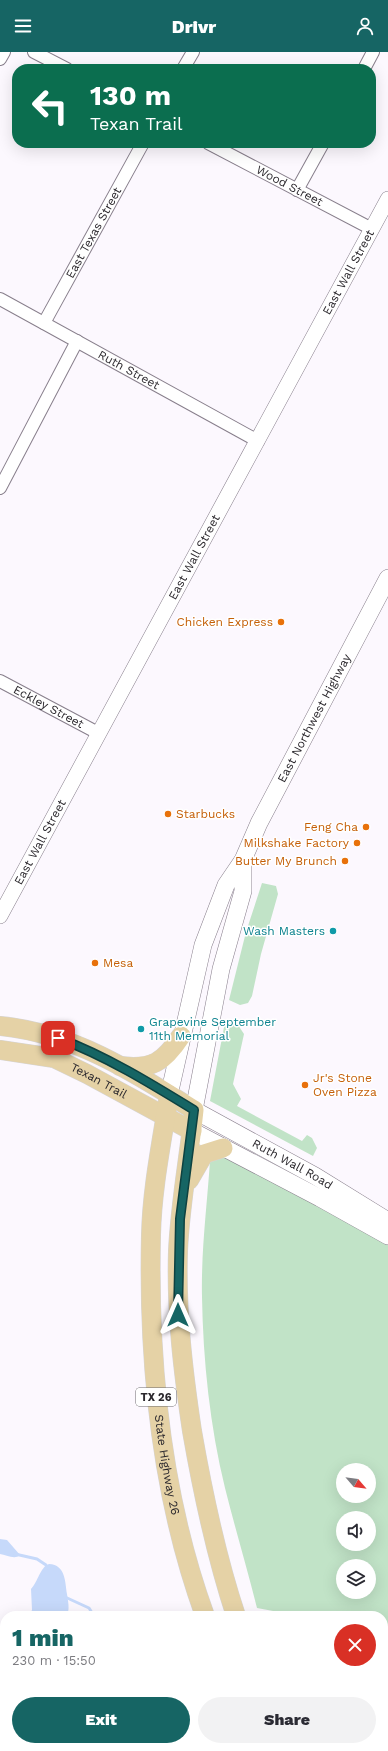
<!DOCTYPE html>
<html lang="en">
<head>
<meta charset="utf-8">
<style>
	body { margin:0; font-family:"Work Sans",sans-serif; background:#f2f2f3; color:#2b2b33; height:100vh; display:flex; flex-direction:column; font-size:15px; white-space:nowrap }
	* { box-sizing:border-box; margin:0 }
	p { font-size:13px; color:#7c7c81 }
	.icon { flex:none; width:22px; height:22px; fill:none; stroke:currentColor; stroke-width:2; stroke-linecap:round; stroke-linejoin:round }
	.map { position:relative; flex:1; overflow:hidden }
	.sheet { position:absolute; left:0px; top:1559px; width:388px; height:140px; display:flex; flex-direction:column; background:#fff; border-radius:16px 16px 0 0; box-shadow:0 4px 16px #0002 }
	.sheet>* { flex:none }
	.guide { position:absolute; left:12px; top:12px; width:364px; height:84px; border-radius:16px; box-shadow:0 4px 16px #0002; background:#0b6e4f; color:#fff; overflow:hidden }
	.needle { width:26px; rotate:118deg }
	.buttons { position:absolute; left:336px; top:1411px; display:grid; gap:8px }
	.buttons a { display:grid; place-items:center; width:40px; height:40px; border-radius:50%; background:#fff; box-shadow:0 4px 16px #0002; font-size:20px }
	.pin { position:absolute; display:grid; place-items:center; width:34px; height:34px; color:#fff; margin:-17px; border-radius:8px; box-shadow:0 2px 6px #0006 }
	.me { position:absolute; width:44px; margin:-22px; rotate:0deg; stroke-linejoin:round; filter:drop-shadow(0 0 3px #0008) }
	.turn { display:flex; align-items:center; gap:14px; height:84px; padding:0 12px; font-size:18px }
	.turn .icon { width:52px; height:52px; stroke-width:2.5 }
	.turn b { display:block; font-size:28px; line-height:34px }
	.round { display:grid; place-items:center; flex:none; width:42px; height:42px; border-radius:21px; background:#f2f2f3 }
	.overview { display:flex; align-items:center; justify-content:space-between; height:68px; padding:0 12px }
	h1 { font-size:24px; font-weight:800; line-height:30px; color:#166564 }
	.button { display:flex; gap:8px; margin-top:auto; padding:8px 12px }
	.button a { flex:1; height:46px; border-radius:24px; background:#166564; color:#fff; font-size:16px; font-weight:800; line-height:46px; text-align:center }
	.button a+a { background:#f2f2f3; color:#2b2b33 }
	header { display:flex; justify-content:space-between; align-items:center; height:52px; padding:0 12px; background:#166564; color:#fff; font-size:18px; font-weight:800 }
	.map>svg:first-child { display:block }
	.green { fill:#c1e3c7; fill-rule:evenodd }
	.water { fill:#c6d9fa }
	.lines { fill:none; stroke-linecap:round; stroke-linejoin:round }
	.stream { stroke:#c6d9fa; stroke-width:3 }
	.minor-casing { stroke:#887f8c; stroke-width:14 }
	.tertiary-casing { stroke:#887f8c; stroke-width:16 }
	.secondary-casing { stroke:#887f8c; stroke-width:18 }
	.primary-casing { stroke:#d5d4d5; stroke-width:20 }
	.minor { stroke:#fff; stroke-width:12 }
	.tertiary { stroke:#fff; stroke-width:15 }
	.secondary { stroke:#fff; stroke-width:17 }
	.primary { stroke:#e5d2a6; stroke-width:19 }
	.route-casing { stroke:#0e4241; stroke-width:10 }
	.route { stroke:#166564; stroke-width:7 }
	.food-dot { fill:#e8710a; stroke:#fff; stroke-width:1.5 }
	.culture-dot { fill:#0f9aa8; stroke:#fff; stroke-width:1.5 }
	.labels { text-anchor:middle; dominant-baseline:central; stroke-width:3; stroke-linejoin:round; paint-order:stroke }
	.shield { fill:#fff; stroke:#6b686c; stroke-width:1 }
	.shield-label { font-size:11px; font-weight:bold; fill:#2b282d }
	.street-label { font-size:12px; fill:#2b282d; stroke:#fff }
	.food-label { font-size:12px; fill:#c56008; stroke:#fff; text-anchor:end }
	.culture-label { font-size:12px; fill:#0d838f; stroke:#fff; text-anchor:end }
</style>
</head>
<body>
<header><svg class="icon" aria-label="menu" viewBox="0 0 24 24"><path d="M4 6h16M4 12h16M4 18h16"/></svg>Drivr<svg class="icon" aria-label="person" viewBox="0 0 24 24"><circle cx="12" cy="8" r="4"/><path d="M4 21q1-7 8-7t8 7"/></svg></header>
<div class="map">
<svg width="388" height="1699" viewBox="0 0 388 1699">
	<rect width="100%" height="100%" fill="#fcf8fe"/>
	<path class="green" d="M262,831L276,834L278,842L261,902L252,944L248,951L240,953L229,948L246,880Z
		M225,970L238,973L244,982L233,1032L241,1047L237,1054L302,1089L307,1083L312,1086L317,1096L313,1104L210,1049Z
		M221,1105L229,1106L388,1193V1581L383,1580V1564H300L257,1556C247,1516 235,1476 225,1436C210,1375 203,1308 202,1245C201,1199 207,1154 210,1109ZM343,1418H369V1444H343ZM343,1466H369V1492H343ZM343,1514H369V1540H343Z
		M383,1585L388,1586V1699H315L314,1694H383Z"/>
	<path class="water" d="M0,1487L7,1488L20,1503C15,1508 6,1503 0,1502Z
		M49,1512C66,1513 65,1530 67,1542C68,1550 70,1556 67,1564H29L32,1558L31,1537C38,1530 40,1515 49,1512Z"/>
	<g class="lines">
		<path class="stream" d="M15,1502L37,1507L46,1513L47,1516
			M65,1545L89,1556L94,1564
			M383,1686H388"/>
		<g class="minor-casing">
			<g id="minor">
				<path d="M34,0L67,17"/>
				<path d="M0,7L4,0"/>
				<path d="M183,17L193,0"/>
				<path d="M364,17L373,0"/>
				<path id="s1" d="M208,91L372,177"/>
				<path d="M297,138L323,91"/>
				<path id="s2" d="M0,247L258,389"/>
				<path id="s3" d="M44,271L143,91"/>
				<path d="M0,436L77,289"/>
				<path id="s4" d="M0,629L98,681"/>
			</g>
		</g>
		<g class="tertiary-casing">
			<g id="tertiary">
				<path id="s5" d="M0,864L388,147"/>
			</g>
		</g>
		<g class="secondary-casing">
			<g id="secondary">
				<path id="s6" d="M243,808V839L221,917L194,1058L315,1124L388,1169"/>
				<path id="s7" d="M169,1043L203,893L226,833L243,808L259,771L388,526"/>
				<path d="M192,1079L320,1146L388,1184"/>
			</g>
		</g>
		<g class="primary-casing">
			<g id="primary">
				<path d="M0,974C73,981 134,1020 194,1058C189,1106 180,1152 178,1199C176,1260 183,1319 192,1379C203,1442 216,1504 236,1564"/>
				<path id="s8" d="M0,998L54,1006L87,1022L192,1079"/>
				<path d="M120,1014C152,1018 164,1010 181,984"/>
				<path id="s9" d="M169,1043C162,1089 152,1136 151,1183C148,1311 161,1443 205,1564"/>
				<path d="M189,1128L204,1102L223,1096"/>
				<path d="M251,1694L252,1699"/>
				<path d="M280,1694L282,1699"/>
			</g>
		</g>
		<use href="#minor" class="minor"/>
		<use href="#tertiary" class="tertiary"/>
		<use href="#secondary" class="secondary"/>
		<use href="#primary" class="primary"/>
	</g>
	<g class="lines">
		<g class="route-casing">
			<path id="route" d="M58,986C106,1004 150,1031 194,1058L180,1167L178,1263"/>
		</g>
		<use href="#route" class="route"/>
	</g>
	<g class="food-dot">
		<circle cx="281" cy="570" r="4"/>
		<circle cx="168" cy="762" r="4"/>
		<circle cx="366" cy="775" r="4"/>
		<circle cx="357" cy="791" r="4"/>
		<circle cx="345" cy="809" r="4"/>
		<circle cx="95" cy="911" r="4"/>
		<circle cx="305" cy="1033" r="4"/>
	</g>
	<g class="culture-dot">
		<circle cx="333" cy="879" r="4"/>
		<circle cx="141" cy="977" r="4"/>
	</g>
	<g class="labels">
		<rect class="shield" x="136" y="1336" width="40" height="18" rx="3"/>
		<g class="shield-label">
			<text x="156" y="1345">TX 26</text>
		</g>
		<g class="street-label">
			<text stroke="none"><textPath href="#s1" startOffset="92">Wood Street</textPath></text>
			<text stroke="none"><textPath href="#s3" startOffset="103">East Texas Street</textPath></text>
			<text stroke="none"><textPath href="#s5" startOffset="732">East Wall Street</textPath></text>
			<text stroke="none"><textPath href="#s2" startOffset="147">Ruth Street</textPath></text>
			<text stroke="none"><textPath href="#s5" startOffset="408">East Wall Street</textPath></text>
			<text stroke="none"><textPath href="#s4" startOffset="55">Eckley Street</textPath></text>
			<text stroke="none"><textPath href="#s7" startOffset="407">East Northwest Highway</textPath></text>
			<text stroke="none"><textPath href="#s5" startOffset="84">East Wall Street</textPath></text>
			<text stroke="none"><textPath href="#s8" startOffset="105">Texan Trail</textPath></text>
			<text stroke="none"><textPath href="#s6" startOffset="368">Ruth Wall Road</textPath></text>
			<text stroke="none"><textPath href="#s9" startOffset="372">State Highway 26</textPath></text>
		</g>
		<g class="food-label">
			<text x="273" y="570">Chicken Express</text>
			<text x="176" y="762" text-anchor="start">Starbucks</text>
			<text x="358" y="775">Feng Cha</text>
			<text x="349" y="791">Milkshake Factory</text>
			<text x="337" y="809">Butter My Brunch</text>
			<text x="103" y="911" text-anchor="start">Mesa</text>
			<text x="313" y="1026" text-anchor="start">Jr's Stone<tspan x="313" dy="14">Oven Pizza</tspan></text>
		</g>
		<g class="culture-label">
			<text x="325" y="879">Wash Masters</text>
			<text x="149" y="970" text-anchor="start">Grapevine September<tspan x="149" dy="14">11th Memorial</tspan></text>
		</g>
	</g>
</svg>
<div class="buttons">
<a><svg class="needle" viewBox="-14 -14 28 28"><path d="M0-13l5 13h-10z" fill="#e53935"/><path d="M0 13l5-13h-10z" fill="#7c7c81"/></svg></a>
<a><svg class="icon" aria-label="sound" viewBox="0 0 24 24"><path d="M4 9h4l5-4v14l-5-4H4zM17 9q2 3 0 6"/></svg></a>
<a><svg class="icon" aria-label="layers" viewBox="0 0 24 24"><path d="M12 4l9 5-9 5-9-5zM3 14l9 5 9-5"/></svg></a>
</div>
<div class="pin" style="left:58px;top:986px;background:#d93025"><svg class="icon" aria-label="arrive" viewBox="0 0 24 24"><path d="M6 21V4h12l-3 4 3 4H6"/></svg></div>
<svg class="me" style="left:178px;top:1263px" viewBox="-20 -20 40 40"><path d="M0-17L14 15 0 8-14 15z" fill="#166564" stroke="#fff" stroke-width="4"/></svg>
<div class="guide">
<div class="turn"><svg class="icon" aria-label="left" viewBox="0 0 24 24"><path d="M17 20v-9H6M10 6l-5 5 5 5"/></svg><div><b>130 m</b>Texan Trail</div></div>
</div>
<section class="sheet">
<div class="overview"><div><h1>1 min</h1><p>230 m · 15:50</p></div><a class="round" style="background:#d93025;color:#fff"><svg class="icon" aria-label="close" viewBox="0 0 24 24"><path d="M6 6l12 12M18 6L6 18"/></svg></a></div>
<div class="button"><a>Exit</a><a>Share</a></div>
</section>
</div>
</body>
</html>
